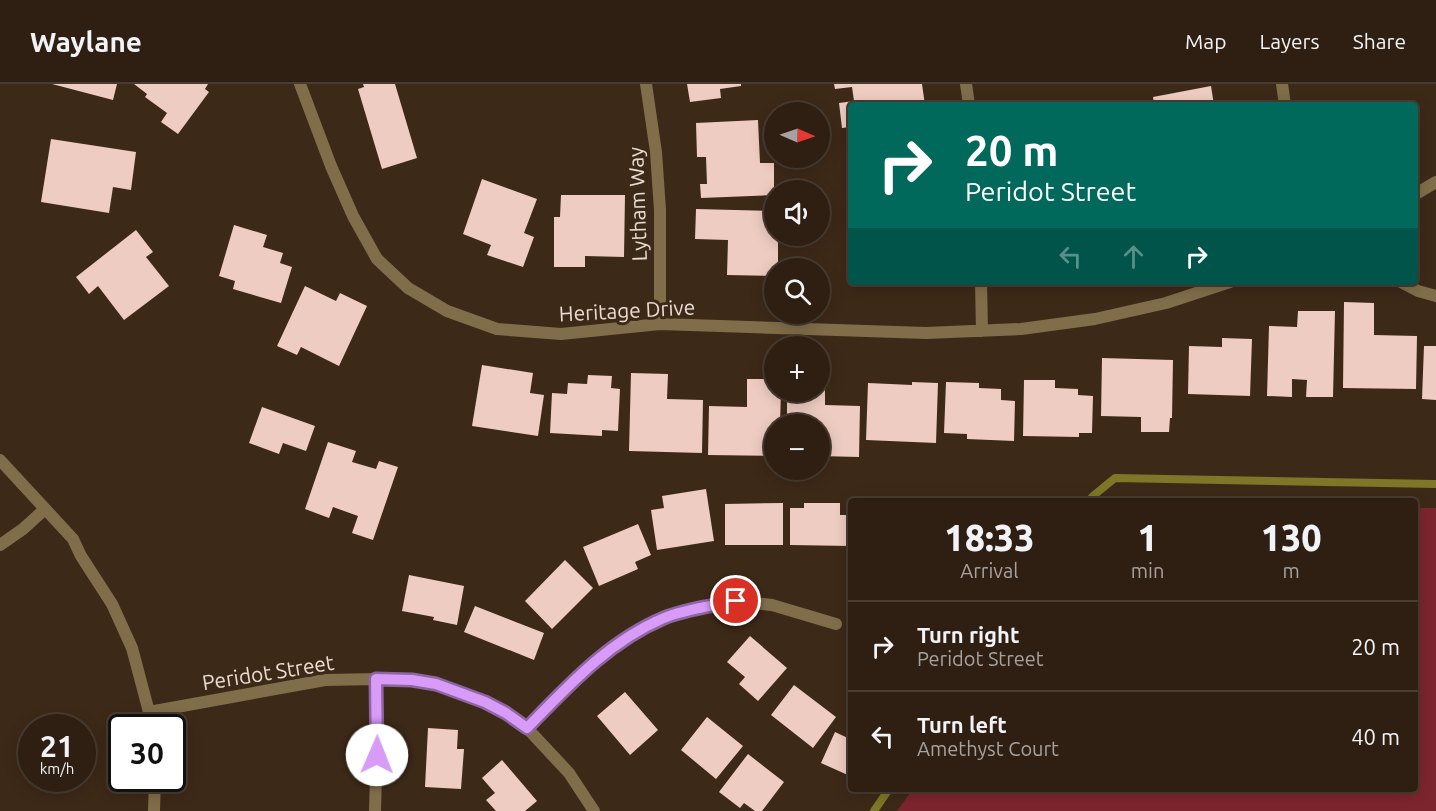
<!DOCTYPE html>
<html lang="en">
<head>
<meta charset="utf-8">
<style>
	body { margin:0; font-family:Ubuntu,sans-serif; background:#36271b; color:#f1f3f6; height:100vh; display:flex; flex-direction:column; font-size:22px; white-space:nowrap }
	* { box-sizing:border-box; margin:0 }
	p { font-size:20px; color:#a7a29f }
	.icon { flex:none; width:33px; height:33px; fill:none; stroke:currentColor; stroke-width:2; stroke-linecap:round; stroke-linejoin:round }
	.map { position:relative; flex:1; overflow:hidden }
	.panel { position:absolute; left:848px; top:414px; width:570px; height:294px; display:flex; flex-direction:column; background:#2e1f12; border-radius:6px; box-shadow:0 3px 15px #0003,0 0 0 2px #493d32 }
	.panel>* { flex:none }
	.banner { position:absolute; left:848px; top:18px; width:570px; height:183px; border-radius:6px; box-shadow:0 3px 15px #0003,0 0 0 2px #493d32; background:#00695c; color:#fff; overflow:hidden }
	.needle { width:39px; rotate:92deg }
	.buttons { position:absolute; left:764px; top:18px; display:grid; gap:12px }
	.buttons a { display:grid; place-items:center; width:66px; height:66px; border-radius:50%; background:#2e1f12; box-shadow:0 3px 15px #0003,0 0 0 2px #493d32; font-size:30px }
	.speed { position:absolute; left:18px; top:630px; display:flex; gap:12px; font-size:30px; font-weight:700; text-align:center }
	.speed>* { display:grid; place-content:center; width:78px; height:78px; border-radius:50%; background:#2e1f12; box-shadow:0 3px 15px #0003,0 0 0 2px #493d32; line-height:1 }
	.speed small { font-size:15px; font-weight:400 }
	.speed .limit { border:3px solid #111; border-radius:9px; background:#fff; color:#111 }
	.pin { position:absolute; display:grid; place-items:center; width:51px; height:51px; color:#fff; margin:-26px; border:3px solid #fff; border-radius:50%; box-shadow:0 2px 6px #0007 }
	.me { position:absolute; width:66px; margin:-33px; rotate:1deg; stroke-linejoin:round; filter:drop-shadow(0 0 4px #0008) }
	.turn { display:flex; align-items:center; gap:21px; height:126px; padding:0 18px; font-size:27px }
	.turn .icon { width:78px; height:78px; stroke-width:2.5 }
	.turn b { display:block; font-size:42px; line-height:51px }
	.lanes { display:flex; align-items:center; height:57px; padding:0 18px; background:#0003; justify-content:center; gap:30px; direction:ltr }
	.lanes .off { opacity:.35 }
	.eta { display:flex; justify-content:space-evenly; align-items:center; height:102px; text-align:center }
	.eta b { font-size:36px; font-weight:800; line-height:42px }
	ul { padding:0; list-style:none }
	li { display:flex; align-items:center; gap:18px; height:90px; padding:0 18px; border-top:2px solid #493d32 }
	li div { flex:1 }
	li b { display:block; font-size:22px }
	li em { font-style:normal }
	header { display:flex; align-items:center; gap:36px; box-sizing:border-box; height:84px; padding:0 30px; background:#2e1f12; border-bottom:2px solid #493d32 }
	header strong { font-size:28px }
	nav { display:flex; gap:33px; margin-inline-start:auto; font-size:21px }
	.map>svg:first-child { display:block }
	.green { fill:#7d252f }
	.lines { fill:none; stroke-linecap:round; stroke-linejoin:round }
	.stream { stroke:#7d7727; stroke-width:8 }
	.building { fill:#eeccc1 }
	.minor { stroke:#806d4a; stroke-width:12 }
	.tertiary { stroke:#806d4a; stroke-width:12 }
	.route-casing { stroke:#8c65a1; stroke-width:15 }
	.route { stroke:#d89bf8; stroke-width:10 }
	.labels { text-anchor:middle; dominant-baseline:central; stroke-width:6; stroke-linejoin:round; paint-order:stroke }
	.street-label { font-size:21px; fill:#e9dcd1; stroke:#3d2918 }
</style>
</head>
<body>
<header>
<strong>Waylane</strong>
<nav><a>Map</a><a>Layers</a><a>Share</a></nav>
</header>
<div class="map">
<svg width="1436" height="727" viewBox="0 0 1436 727">
	<rect width="100%" height="100%" fill="#3d2918"/>
	<path class="green" d="M1415,424H1436V727H897L913,705H1414Z"/>
	<g class="lines">
		<path class="stream" d="M1089,417L1093,412L1115,394L1436,400
			M874,727L889,705"/>
	</g>
	<path class="building" d="M52,0H117L113,16Z
		M134,0H208L205,5L209,8L178,50L161,38L167,29L145,13L147,10Z
		M363,0H395L417,74L382,85L358,5L364,3Z
		M687,0H741V2L720,5L721,14L690,18Z
		M834,0H922L925,21H850V43L842,44L839,19L854,17L852,3L835,5Z
		M1211,2L1214,21H1154L1153,13Z
		M758,36L760,79H774V111L701,114L700,100H707L706,73H697L696,39Z
		M51,55L136,68L131,106L113,103L109,129L41,118Z
		M482,95L537,115L524,149L534,153L523,183L487,171L491,161L463,150Z
		M561,111H625L624,173L585,172V183H554V133H560Z
		M696,125L774,127V152H778V184H774V192L727,191L728,156L695,155Z
		M234,141L267,151L263,163L283,169L280,179L292,183L281,219L233,205L235,197L219,192Z
		M136,146L153,168L146,173L169,202L124,236L98,202L89,210L76,193Z
		M305,202L336,217L340,209L367,222L339,282L301,263L297,271L277,262Z
		M1344,218L1374,219V251L1417,252L1416,305L1343,304Z
		M1298,227H1335L1333,313H1306L1307,296L1292,295V313L1267,312L1269,242L1297,243Z
		M1222,254L1252,255L1250,312L1188,310L1189,262L1222,263Z
		M1424,262H1436V316L1422,315Z
		M1102,274L1173,276L1172,334H1170L1169,348H1141V333L1101,332Z
		M482,281L533,289L530,309L544,311L538,352L472,342Z
		M631,289L668,290L667,315L703,316L702,369L629,367Z
		M588,291L612,292L611,304L620,305L618,347L602,346V352L550,349L552,309L567,310L568,299L587,300Z
		M819,294H825V321L860,322L859,373L819,372V340H787V308H819Z
		M747,295H774V308H781L780,340H774V372L708,371L709,322L747,323Z
		M1024,296H1055V304L1078,305V311L1093,312L1092,349H1079V353L1023,352Z
		M912,298L938,299L936,359L866,356L868,299L912,301Z
		M946,298L979,299V304L1001,305V316L1015,317L1014,357L967,355V350L944,349Z
		M262,323L315,342L306,367L283,359L279,370L249,359Z
		M328,358L356,367L352,378L376,385L379,377L398,383L373,456L352,449L358,432L333,423L329,434L305,425Z
		M706,405L714,457L657,466L651,426L664,424L662,412Z
		M783,419V461H725V420Z
		M804,419H840V431H850V462L790,461V424H804Z
		M638,440L651,471L635,478L638,485L599,502L583,463Z
		M565,476L593,504L552,545L525,517Z
		M409,491L464,502L457,541L433,536L434,533L402,527Z
		M475,522L544,549L534,576L464,548Z
		M750,552L787,584L758,617L739,600L745,593L727,578Z
		M794,601L836,633L813,664L771,631Z
		M625,608L658,646L630,671L597,632Z
		M707,633L743,662L716,695L681,666Z
		M428,644L458,646L457,665H464L461,705L425,703Z
		M835,648L850,655V692L821,679Z
		M748,670L784,698L762,727H755L744,719L740,724L719,708Z
		M502,676L537,717L525,727H496L486,716L495,709L482,694Z"/>
	<g class="lines">
		<path class="minor" d="M300,0L331,82L353,132L377,175L408,204L447,227L497,245L561,250L660,240L926,249L1021,245L1095,235L1166,219L1230,198
			M646,0L656,68L660,126V240
			M966,0L969,21
			M1282,0L1285,21
			M1414,111L1436,98
			M981,198L982,247
			M1401,198L1418,207L1436,212
			M0,461L23,445L45,425
			M149,628L325,596L376,595L412,596L437,600L485,618L506,629L527,644L569,689L594,727
			M527,644L576,594L604,570L635,549L665,534L701,524L736,517L772,521L836,540
			M375,727L377,652L376,595"/>
		<path class="tertiary" d="M0,376L73,455L81,472L112,520L132,564L149,628L151,644
			M154,727L155,694"/>
	</g>
	<g class="lines">
		<g class="route-casing">
			<path id="route" d="M377,671L376,595L412,596L436,600L485,618L506,629L527,644C568,602 609,557 664,534C686,525 713,522 736,517"/>
		</g>
		<use href="#route" class="route"/>
	</g>
	<g class="labels">
		<g class="street-label">
			<text transform="translate(637 120) rotate(-92)">Lytham Way</text>
			<text transform="translate(627 226) rotate(-3)">Heritage Drive</text>
			<text transform="translate(268 588) rotate(-9)">Peridot Street</text>
		</g>
	</g>
</svg>
<div class="buttons">
<a><svg class="needle" viewBox="-14 -14 28 28"><path d="M0-13l5 13h-10z" fill="#e53935"/><path d="M0 13l5-13h-10z" fill="#a7a29f"/></svg></a>
<a><svg class="icon" aria-label="sound" viewBox="0 0 24 24"><path d="M4 9h4l5-4v14l-5-4H4zM17 9q2 3 0 6"/></svg></a>
<a><svg class="icon" aria-label="search" viewBox="0 0 24 24"><circle cx="10" cy="10" r="6"/><path d="M15 15l6 6"/></svg></a>
<a>+</a>
<a>−</a>
</div>
<div class="speed"><div>21<small>km/h</small></div><div class="limit">30</div></div>
<div class="pin" style="left:736px;top:517px;background:#d93025"><svg class="icon" aria-label="arrive" viewBox="0 0 24 24"><path d="M6 21V4h12l-3 4 3 4H6"/></svg></div>
<svg class="me" style="left:377px;top:671px" viewBox="-20 -20 40 40"><circle r="19" fill="#fff"/><path d="M0-13L10 11 0 6-10 11z" fill="#d89bf8"/></svg>
<div class="banner">
<div class="turn"><svg class="icon" aria-label="right" viewBox="0 0 24 24"><path d="M7 20v-9h11M14 6l5 5-5 5"/></svg><div><b>20 m</b>Peridot Street</div></div>
<div class="lanes"><svg class="icon off" aria-label="left" viewBox="0 0 24 24"><path d="M17 20v-9H6M10 6l-5 5 5 5"/></svg><svg class="icon off" aria-label="ahead" viewBox="0 0 24 24"><path d="M12 20V5M6 11l6-6 6 6"/></svg><svg class="icon" aria-label="right" viewBox="0 0 24 24"><path d="M7 20v-9h11M14 6l5 5-5 5"/></svg></div>
</div>
<section class="panel">
<div class="eta">
<div><b>18:33</b><p>Arrival</p></div>
<div><b>1</b><p>min</p></div>
<div><b>130</b><p>m</p></div>
</div>
<ul>
<li><svg class="icon" aria-label="right" viewBox="0 0 24 24"><path d="M7 20v-9h11M14 6l5 5-5 5"/></svg><div><b>Turn right</b><p>Peridot Street</p></div><em>20 m</em></li>
<li><svg class="icon" aria-label="left" viewBox="0 0 24 24"><path d="M17 20v-9H6M10 6l-5 5 5 5"/></svg><div><b>Turn left</b><p>Amethyst Court</p></div><em>40 m</em></li>
</ul>
</section>
</div>
</body>
</html>
